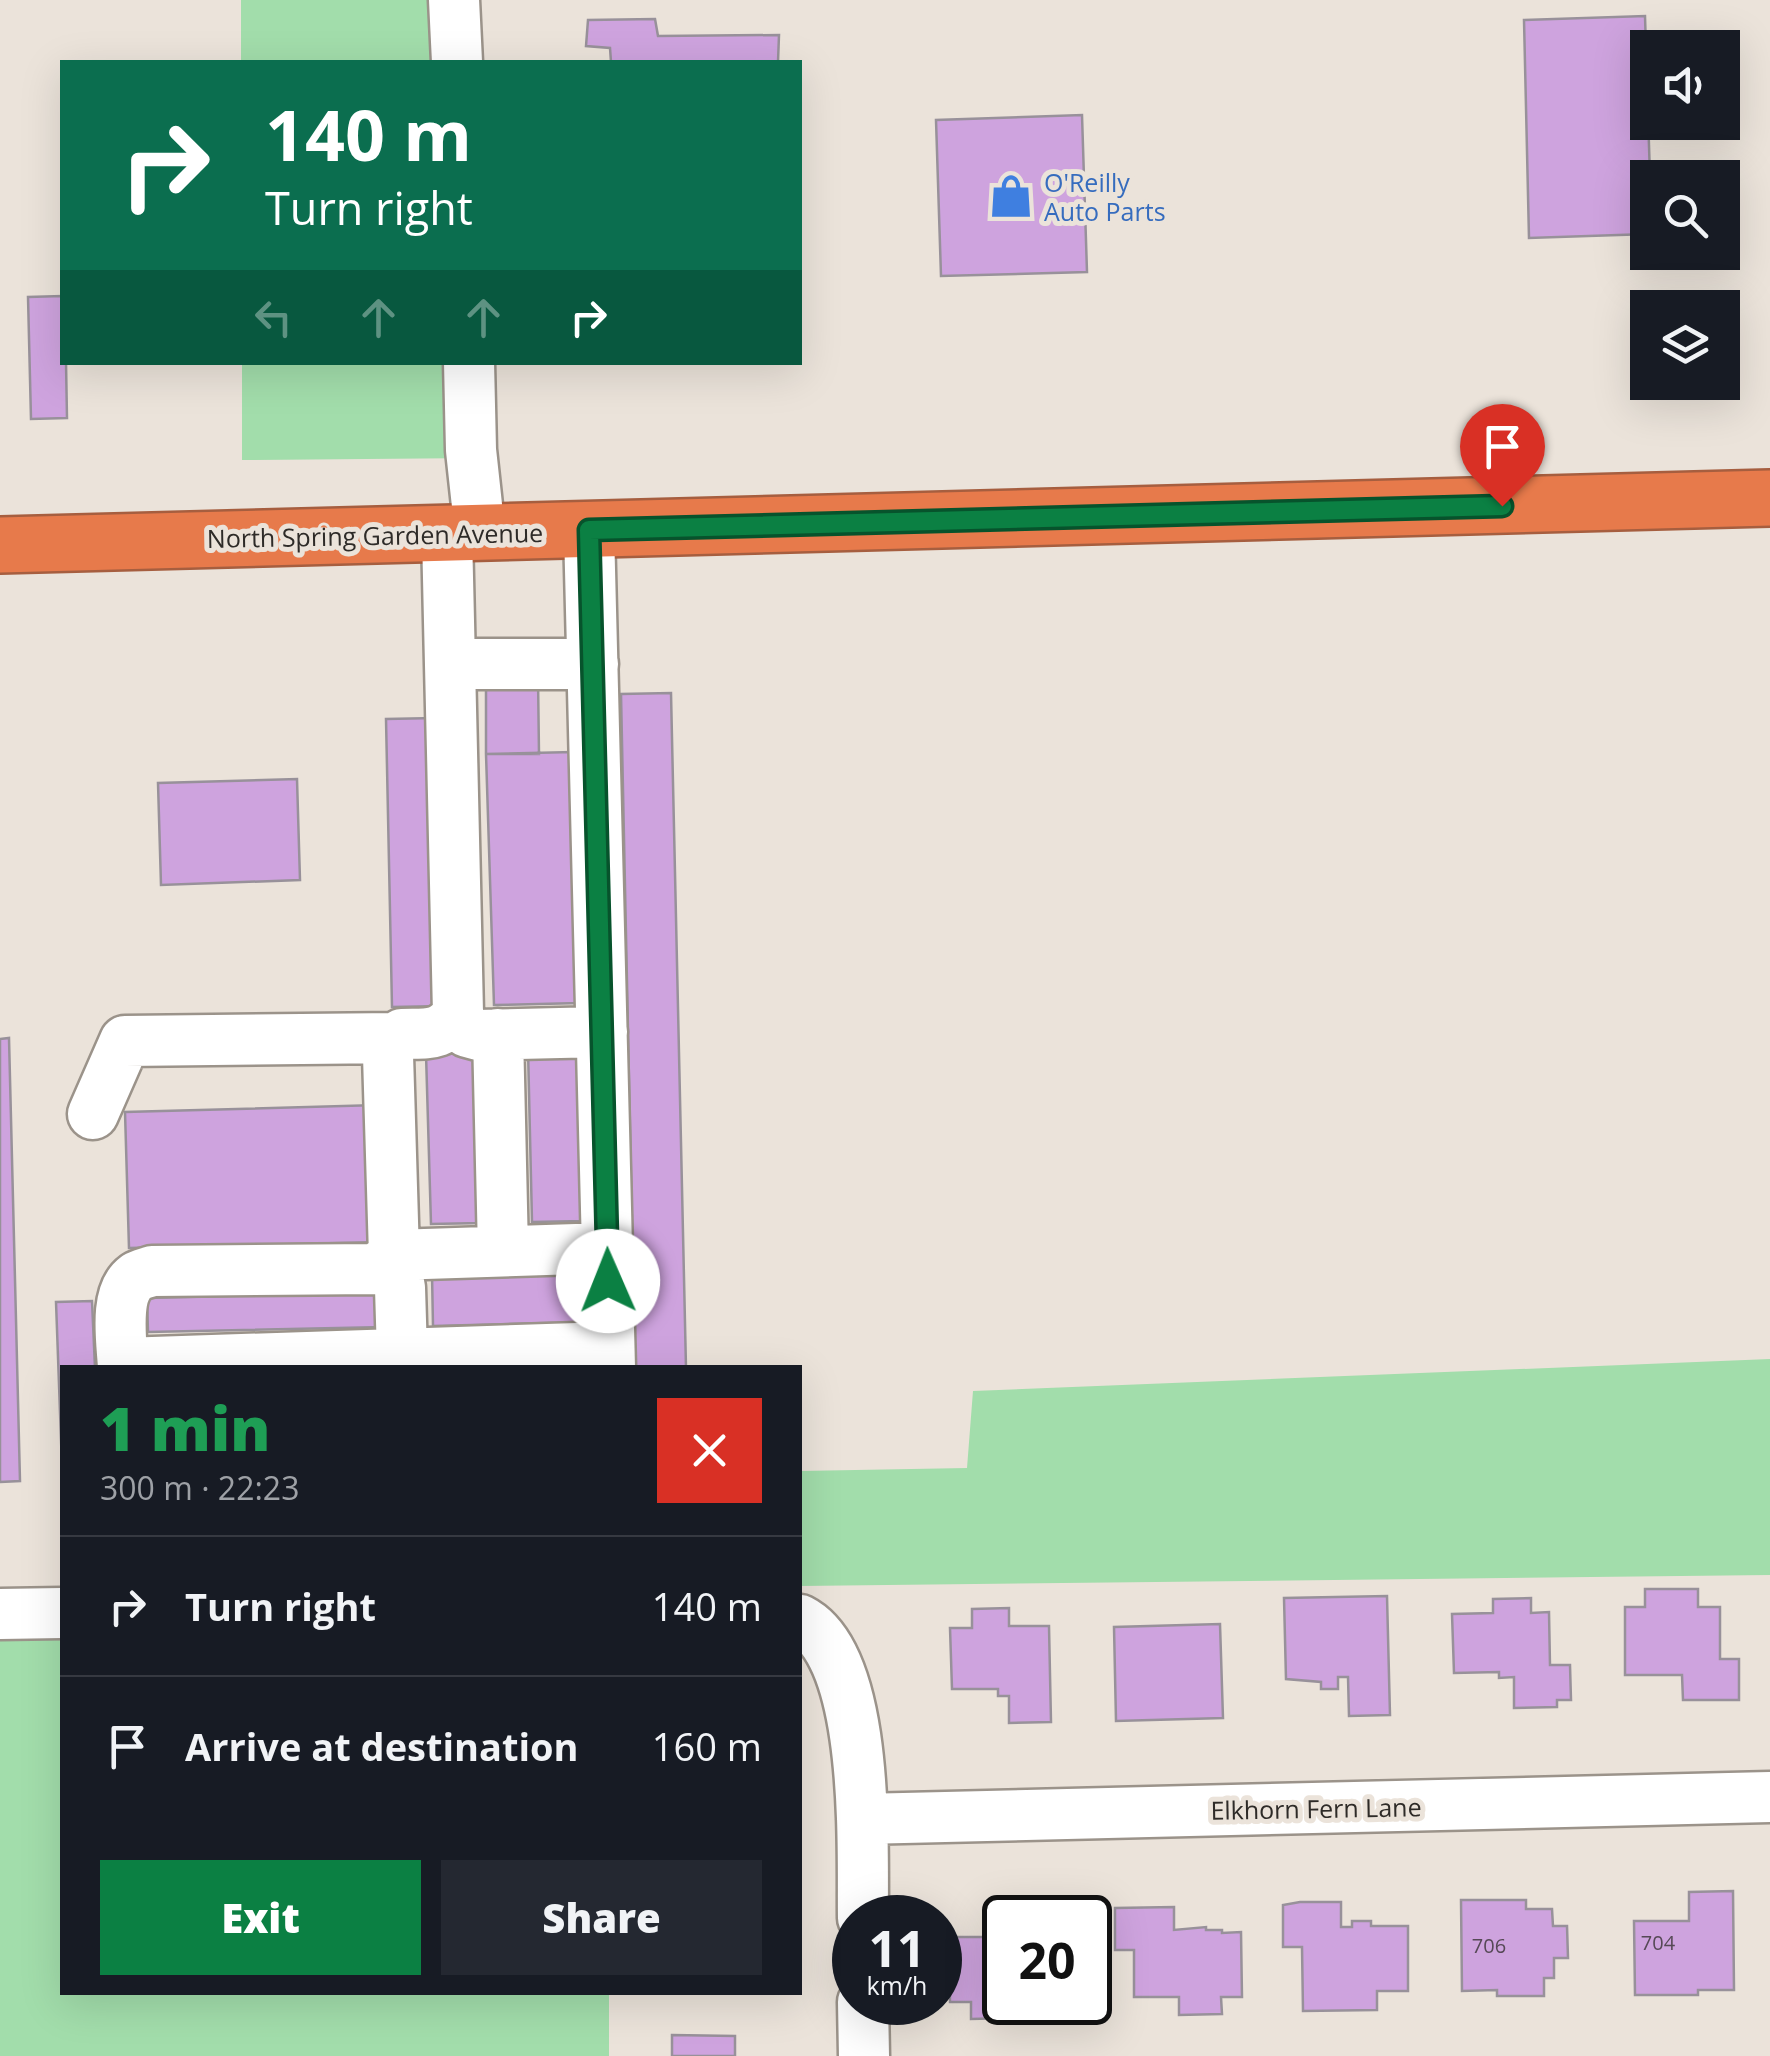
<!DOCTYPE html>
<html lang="en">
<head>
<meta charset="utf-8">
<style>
	body { margin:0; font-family:"Open Sans",sans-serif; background:#242831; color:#f1f3f6; height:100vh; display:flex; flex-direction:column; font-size:38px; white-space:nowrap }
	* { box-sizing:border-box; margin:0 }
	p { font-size:32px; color:#9ea1a6 }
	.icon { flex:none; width:55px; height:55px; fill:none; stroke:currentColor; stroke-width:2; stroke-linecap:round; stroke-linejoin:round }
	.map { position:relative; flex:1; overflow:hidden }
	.panel { position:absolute; left:60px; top:1365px; width:742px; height:630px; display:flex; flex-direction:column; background:#171b24; border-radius:0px; box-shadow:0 10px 40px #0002 }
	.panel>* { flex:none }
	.top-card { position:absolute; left:60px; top:60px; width:742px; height:305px; border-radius:0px; box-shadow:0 10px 40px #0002; background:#0b6e4f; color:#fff; overflow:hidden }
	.controls { position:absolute; left:1630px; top:30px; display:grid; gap:20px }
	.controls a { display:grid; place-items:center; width:110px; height:110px; border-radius:0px; background:#171b24; box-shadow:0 10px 40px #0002; font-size:50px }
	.speed { position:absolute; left:832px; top:1895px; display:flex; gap:20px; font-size:50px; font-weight:700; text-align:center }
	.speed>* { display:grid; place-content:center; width:130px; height:130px; border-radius:50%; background:#171b24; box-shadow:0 10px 40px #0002; line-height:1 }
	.speed small { font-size:25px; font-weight:400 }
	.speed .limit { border:5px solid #111; border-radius:15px; background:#fff; color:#111 }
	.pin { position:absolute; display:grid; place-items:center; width:85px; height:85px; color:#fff; margin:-102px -42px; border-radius:50% 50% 50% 0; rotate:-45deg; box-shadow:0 0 10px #0007 }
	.pin .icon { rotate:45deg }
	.me { position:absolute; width:110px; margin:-55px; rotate:359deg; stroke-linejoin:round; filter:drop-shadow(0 0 8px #0008) }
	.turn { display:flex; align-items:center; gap:35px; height:210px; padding:0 40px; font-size:45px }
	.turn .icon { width:130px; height:130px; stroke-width:2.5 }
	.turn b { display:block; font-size:70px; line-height:85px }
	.lanes { display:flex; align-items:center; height:95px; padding:0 40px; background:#0003; justify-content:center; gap:50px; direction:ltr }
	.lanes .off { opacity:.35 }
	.round { display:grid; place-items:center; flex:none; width:105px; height:105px; border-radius:0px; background:#242831 }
	.overview { display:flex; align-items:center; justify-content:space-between; height:170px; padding:0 40px }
	h1 { font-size:60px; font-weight:800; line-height:75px; color:#1e9e55 }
	.cta { display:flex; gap:20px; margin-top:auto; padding:20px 40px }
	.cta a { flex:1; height:115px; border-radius:0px; background:#0b8043; color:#fff; font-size:40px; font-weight:800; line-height:115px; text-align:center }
	.cta a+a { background:#242831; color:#f1f3f6 }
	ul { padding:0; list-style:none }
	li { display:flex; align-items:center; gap:30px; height:140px; padding:0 40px; border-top:2px solid #363941 }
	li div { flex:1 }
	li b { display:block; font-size:38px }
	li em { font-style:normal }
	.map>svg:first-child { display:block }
	.green { fill:#a2ddab }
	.building { fill:#cea3de; stroke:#98919a; stroke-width:2.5 }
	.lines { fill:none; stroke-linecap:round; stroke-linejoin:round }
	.minor-casing { stroke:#9b938a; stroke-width:55 }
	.highway-casing { stroke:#a65e3f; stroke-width:60 }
	.minor { stroke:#fff; stroke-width:50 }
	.highway { stroke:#e77a4b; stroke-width:55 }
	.route-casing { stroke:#07532c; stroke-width:25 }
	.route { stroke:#0b8043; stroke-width:18 }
	.labels { text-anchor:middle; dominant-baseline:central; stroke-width:10; stroke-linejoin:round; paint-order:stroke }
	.number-label { font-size:20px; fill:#564956 }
	.shop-label { font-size:25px; fill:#366cbe; stroke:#ebe3da; text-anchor:start }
	.street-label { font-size:25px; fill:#2e2b28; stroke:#ebe3da }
</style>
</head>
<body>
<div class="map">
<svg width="1770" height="2056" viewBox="0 0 1770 2056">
	<rect width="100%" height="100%" fill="#ebe3da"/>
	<path class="green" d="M241,0H478V62H241Z
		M242,363H479V458L242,460Z
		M1770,1359V1575L800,1586V1471L967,1468L973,1391Z
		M62,1632V1992L609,1993V2056H0V1633Z"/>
	<path class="building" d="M1645,16L1650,178L1648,234L1529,238L1524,20Z
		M655,19L658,36L779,35L778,62H611L610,48L586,46L588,20Z
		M1082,115L1087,272L941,276L936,120Z
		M62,296V362H66L67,418L31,419L28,297Z
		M538,677L539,754H486V678Z
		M671,693L686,1368H635L621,694Z
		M436,718L442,1006L392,1007L386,719Z
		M573,752L580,1003L494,1005L486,754Z
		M297,779L300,880L161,885L158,783Z
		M9,1038L20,1481L0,1482V1039Z
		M580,1048L583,1221L532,1222L528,1049Z
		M477,1052L482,1223L431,1224L426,1054Z
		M378,1105L381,1242L129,1248L125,1112Z
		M583,1270L584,1322L433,1326L432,1274Z
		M384,1292L385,1327L148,1332L147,1298Z
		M92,1301L95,1368H62V1467L56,1302Z
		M1645,1589H1698V1607H1720V1659H1739V1700H1683L1682,1675H1625V1607H1645Z
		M1387,1596L1390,1715L1349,1716L1348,1677H1338V1689H1321V1682L1286,1679L1284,1598Z
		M1531,1598V1613L1549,1612L1550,1665H1570L1571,1700H1557V1707L1514,1708V1677L1499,1678V1672L1454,1673L1452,1614L1493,1613V1599Z
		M1009,1608V1626H1049L1051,1722L1009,1723V1696H998V1689H952L950,1628H972V1609Z
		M1220,1624L1223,1718L1116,1721L1114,1627Z
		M1733,1891L1734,1990H1698V1995H1635L1634,1921H1689V1892Z
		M1461,1900H1526V1909H1552L1553,1926H1567L1568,1958H1554V1978H1544V1996H1497V1990L1462,1991Z
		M1300,1902H1341V1927H1352V1921H1371V1926H1408V1991H1377V2010L1303,2011L1302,1947H1283V1905Z
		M1174,1907V1930L1206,1927V1930H1222V1933L1241,1932L1242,1997H1221L1222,2014L1179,2015V1997H1134V1950H1115V1908Z
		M1053,1909V1918H1012V1910Z
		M984,1931H1002V1937H1005V2002H1009L1010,2018L971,2019V2002H950L949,1937H984Z
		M672,2035L735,2036V2056H672Z"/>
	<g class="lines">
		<g class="minor-casing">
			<path id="minor" d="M454,0L457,62
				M469,362L471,450L480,533
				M589,530L610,1368
				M450,664H593
				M467,1032L478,1035L602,1032
				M498,1034L503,1251
				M93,1114L125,1041L397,1038
				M402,1354L400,1288L394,1255L607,1248
				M123,1363L609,1347
				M123,1368C122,1343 113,1294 136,1277C141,1274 147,1273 152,1271L376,1269L394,1255L388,1055L391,1044L402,1034C428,1033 442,1037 458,1013L447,534
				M0,1614L62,1613
				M800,1620C871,1656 862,1848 863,1918
				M862,1819L1770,1797
				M863,2002L864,2056"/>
		</g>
		<g class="highway-casing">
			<path id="highway" d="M0,545L1770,498"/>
		</g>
		<use href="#minor" class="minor"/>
		<use href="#highway" class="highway"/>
	</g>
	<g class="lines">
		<g class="route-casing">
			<path id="route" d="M608,1281L589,530L1502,506"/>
		</g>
		<use href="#route" class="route"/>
	</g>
	<defs>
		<g id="shop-bare" transform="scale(3.45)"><path d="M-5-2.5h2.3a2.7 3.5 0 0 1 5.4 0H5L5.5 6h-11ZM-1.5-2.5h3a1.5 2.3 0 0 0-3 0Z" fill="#3f7fe0" stroke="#ebe3da" stroke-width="2.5" paint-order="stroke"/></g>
	</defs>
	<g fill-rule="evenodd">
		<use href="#shop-bare" x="1011" y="196"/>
	</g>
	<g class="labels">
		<g class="number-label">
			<text x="1658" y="1942">704</text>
			<text x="1489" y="1945">706</text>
		</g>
		<g class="shop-label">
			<text x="1044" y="182">O'Reilly<tspan x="1044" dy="29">Auto Parts</tspan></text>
		</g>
		<g class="street-label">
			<text transform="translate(375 535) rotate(-1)">North Spring Garden Avenue</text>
			<text transform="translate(1316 1808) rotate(-1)">Elkhorn Fern Lane</text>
		</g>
	</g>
</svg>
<div class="controls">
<a><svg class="icon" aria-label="sound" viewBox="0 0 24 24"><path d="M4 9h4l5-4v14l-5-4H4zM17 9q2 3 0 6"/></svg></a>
<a><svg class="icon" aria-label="search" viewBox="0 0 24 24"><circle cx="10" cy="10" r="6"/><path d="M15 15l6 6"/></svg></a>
<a><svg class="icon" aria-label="layers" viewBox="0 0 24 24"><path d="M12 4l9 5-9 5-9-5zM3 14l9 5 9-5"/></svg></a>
</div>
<div class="speed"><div>11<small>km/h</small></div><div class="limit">20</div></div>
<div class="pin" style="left:1502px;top:506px;background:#d93025"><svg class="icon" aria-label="arrive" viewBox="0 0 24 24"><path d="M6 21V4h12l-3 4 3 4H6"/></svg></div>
<svg class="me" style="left:608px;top:1281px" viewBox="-20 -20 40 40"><circle r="19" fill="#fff"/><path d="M0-13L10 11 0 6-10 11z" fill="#0b8043"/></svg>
<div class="top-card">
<div class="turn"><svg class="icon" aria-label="right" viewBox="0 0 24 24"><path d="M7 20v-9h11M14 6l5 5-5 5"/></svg><div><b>140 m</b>Turn right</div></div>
<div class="lanes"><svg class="icon off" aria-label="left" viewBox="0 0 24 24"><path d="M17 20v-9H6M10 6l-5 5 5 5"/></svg><svg class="icon off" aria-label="ahead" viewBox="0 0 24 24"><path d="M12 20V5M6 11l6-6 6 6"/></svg><svg class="icon off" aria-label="ahead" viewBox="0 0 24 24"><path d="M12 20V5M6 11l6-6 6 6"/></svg><svg class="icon" aria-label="right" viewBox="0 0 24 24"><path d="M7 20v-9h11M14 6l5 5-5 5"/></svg></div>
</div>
<section class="panel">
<div class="overview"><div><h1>1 min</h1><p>300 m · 22:23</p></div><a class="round" style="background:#d93025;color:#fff"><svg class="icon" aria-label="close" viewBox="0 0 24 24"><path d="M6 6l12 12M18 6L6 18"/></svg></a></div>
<ul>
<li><svg class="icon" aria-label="right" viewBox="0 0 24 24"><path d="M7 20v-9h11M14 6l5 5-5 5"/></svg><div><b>Turn right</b></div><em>140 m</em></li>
<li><svg class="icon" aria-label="arrive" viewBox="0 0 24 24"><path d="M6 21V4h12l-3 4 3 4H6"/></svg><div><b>Arrive at destination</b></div><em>160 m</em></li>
</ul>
<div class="cta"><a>Exit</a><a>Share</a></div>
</section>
</div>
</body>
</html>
